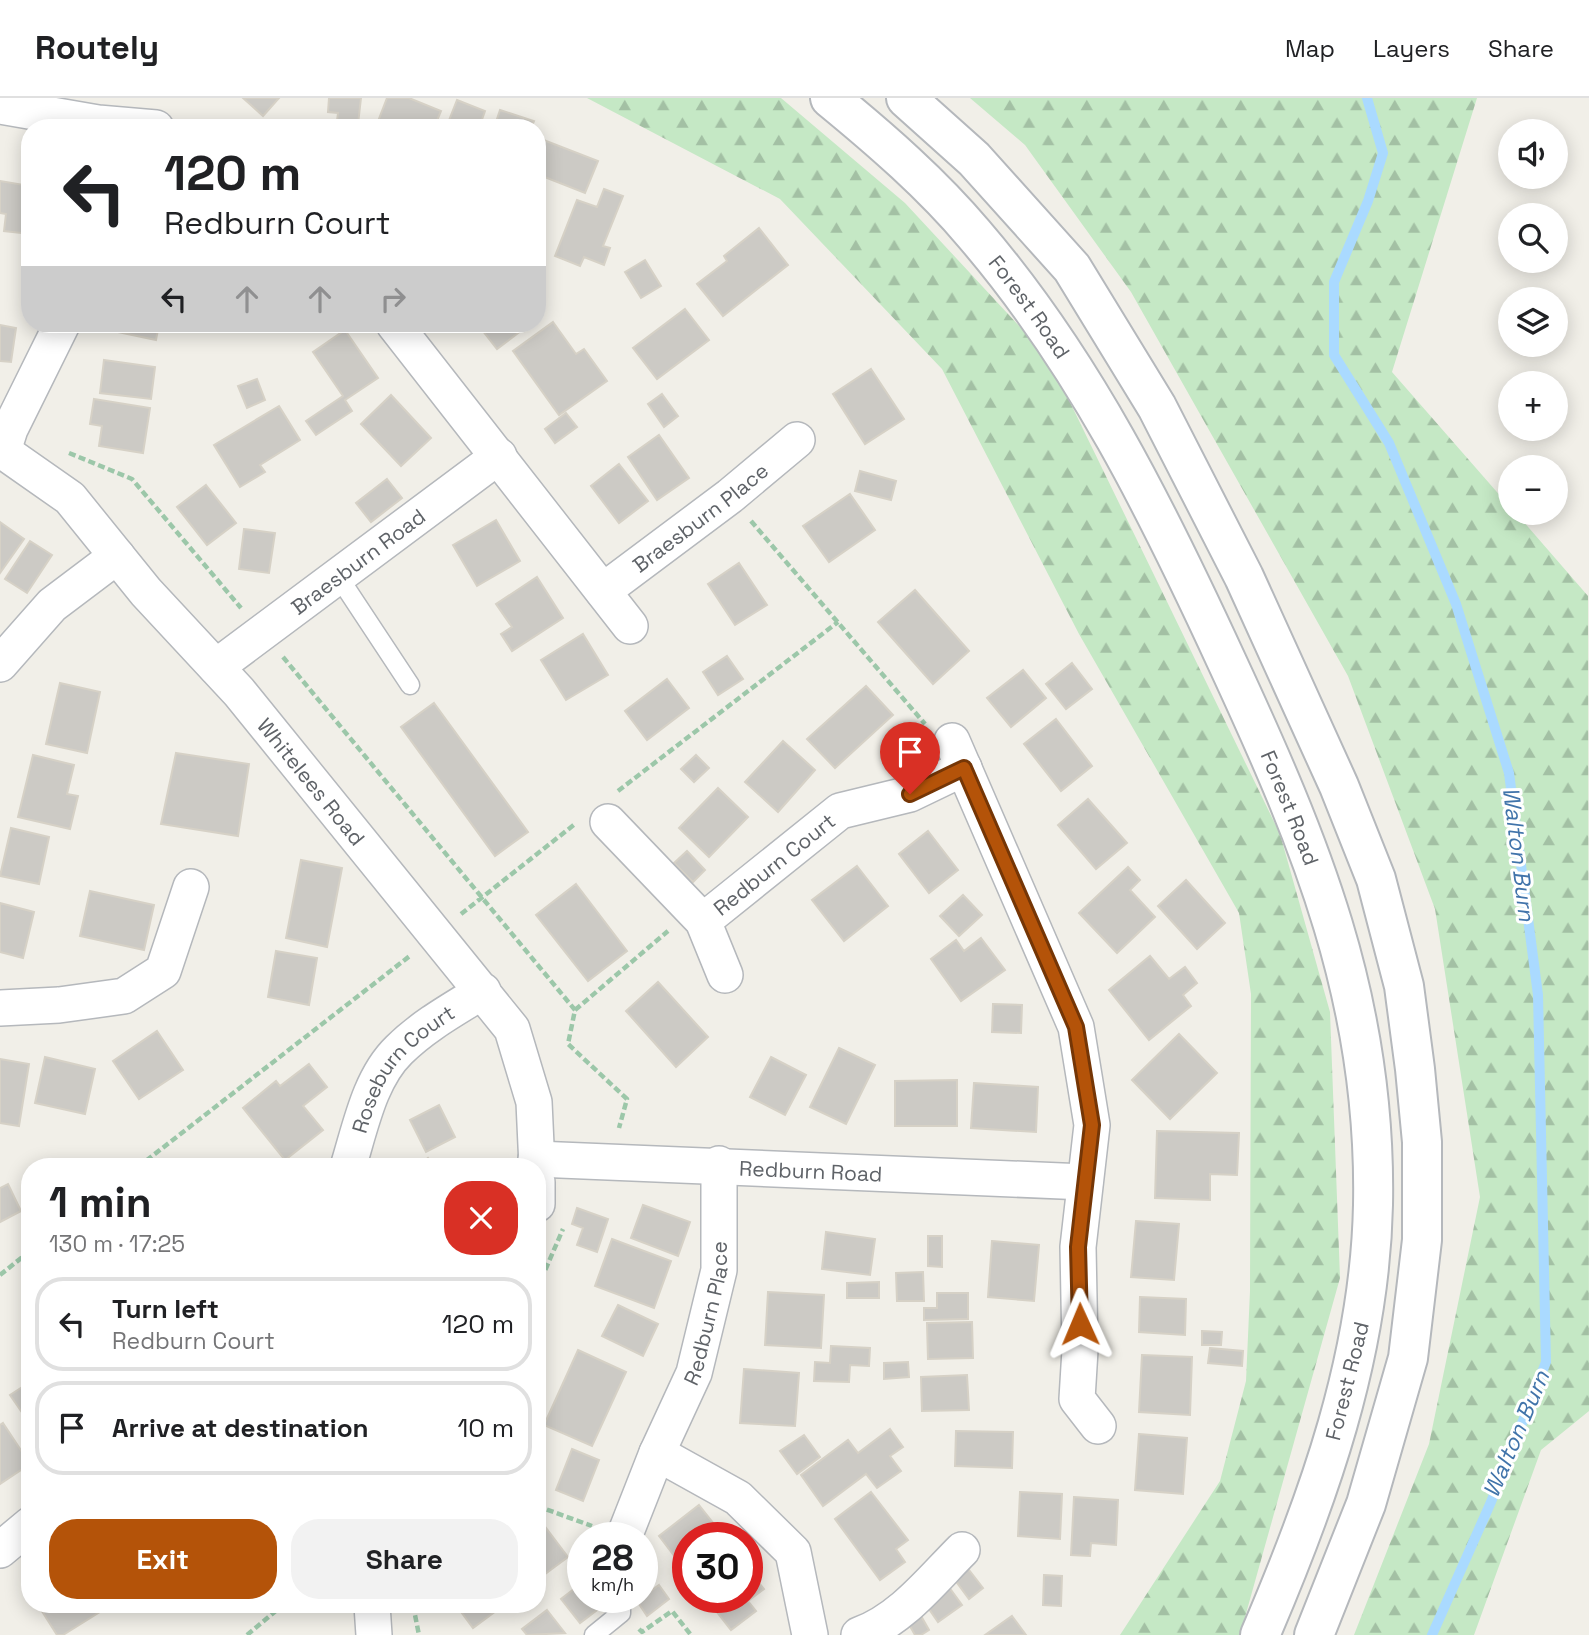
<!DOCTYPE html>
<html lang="en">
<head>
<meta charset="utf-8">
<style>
	body { margin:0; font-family:"Space Grotesk",sans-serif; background:#f2f2f2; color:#202124; height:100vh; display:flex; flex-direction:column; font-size:26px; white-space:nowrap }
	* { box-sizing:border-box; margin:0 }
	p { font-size:23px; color:#757577 }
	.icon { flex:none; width:38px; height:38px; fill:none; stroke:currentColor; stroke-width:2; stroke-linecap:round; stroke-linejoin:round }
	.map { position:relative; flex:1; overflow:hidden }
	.panel { position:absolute; left:21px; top:1060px; width:525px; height:455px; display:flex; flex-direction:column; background:#fff; border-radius:28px; box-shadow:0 4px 18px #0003 }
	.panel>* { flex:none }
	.hud { position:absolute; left:21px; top:21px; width:525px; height:214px; border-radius:28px; box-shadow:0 4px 18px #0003; background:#fff; color:#202124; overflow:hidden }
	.tools { position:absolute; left:1498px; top:21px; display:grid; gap:14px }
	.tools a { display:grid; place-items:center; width:70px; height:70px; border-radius:50%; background:#fff; box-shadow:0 4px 18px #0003; font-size:35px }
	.speed { position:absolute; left:567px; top:1424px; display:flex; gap:14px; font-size:35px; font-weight:700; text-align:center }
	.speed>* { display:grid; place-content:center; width:91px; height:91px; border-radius:50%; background:#fff; box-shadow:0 4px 18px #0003; line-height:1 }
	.speed small { font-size:18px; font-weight:400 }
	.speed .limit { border:10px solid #d22; background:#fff; color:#111 }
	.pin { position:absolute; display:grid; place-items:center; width:60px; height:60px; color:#fff; margin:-72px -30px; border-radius:50% 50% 50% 0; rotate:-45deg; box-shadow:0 0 7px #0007 }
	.pin .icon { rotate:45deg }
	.me { position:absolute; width:77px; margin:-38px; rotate:359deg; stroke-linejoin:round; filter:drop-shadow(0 0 5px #0008) }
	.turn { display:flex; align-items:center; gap:24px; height:147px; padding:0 28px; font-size:32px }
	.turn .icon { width:91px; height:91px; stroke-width:2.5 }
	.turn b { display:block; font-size:49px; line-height:60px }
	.lanes { display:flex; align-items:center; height:66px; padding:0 28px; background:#0003; justify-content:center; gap:35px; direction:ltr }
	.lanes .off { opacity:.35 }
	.round { display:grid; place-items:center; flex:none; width:74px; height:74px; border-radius:28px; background:#f2f2f2 }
	.headline { display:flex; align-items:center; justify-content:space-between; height:119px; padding:0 28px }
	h1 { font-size:42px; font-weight:600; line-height:52px }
	.action { display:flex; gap:14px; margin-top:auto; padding:14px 28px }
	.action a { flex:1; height:80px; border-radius:28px; background:#b45309; color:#fff; font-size:28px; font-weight:600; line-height:80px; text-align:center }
	.action a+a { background:#f2f2f2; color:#202124 }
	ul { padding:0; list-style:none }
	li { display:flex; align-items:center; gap:21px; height:94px; margin:0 14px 10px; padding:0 14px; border:4px solid #e0e0e0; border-radius:28px }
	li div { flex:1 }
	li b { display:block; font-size:26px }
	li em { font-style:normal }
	header { display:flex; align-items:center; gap:42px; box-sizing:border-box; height:98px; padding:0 35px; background:#fff; border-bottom:2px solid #e0e0e0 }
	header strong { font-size:33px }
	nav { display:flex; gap:38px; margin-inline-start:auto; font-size:24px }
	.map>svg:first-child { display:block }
	.forest { fill:url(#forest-firs) }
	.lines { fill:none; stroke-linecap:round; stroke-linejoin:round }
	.stream { stroke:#aadaff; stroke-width:10 }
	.building { fill:#cccac5; stroke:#d6d1c6; stroke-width:2 }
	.service-casing { stroke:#b5b8bc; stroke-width:21 }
	.minor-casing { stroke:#b5b8bc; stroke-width:38 }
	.tertiary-casing { stroke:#b5b8bc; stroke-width:42 }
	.path { stroke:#9cc7a9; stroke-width:4.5; stroke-dasharray:7 3.5; stroke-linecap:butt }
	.service { stroke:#fff; stroke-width:18 }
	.minor { stroke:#fff; stroke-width:35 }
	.tertiary { stroke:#fff; stroke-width:38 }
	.route-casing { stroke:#753606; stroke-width:18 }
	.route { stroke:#b45309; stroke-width:12 }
	.labels { text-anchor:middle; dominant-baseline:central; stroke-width:6; stroke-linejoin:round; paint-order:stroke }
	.street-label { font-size:21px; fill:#5f6368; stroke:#fff }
	.water-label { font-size:23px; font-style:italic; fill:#4174aa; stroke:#fff }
</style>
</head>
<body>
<header>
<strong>Routely</strong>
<nav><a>Map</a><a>Layers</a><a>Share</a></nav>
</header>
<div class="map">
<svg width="1589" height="1537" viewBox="0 0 1589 1537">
	<defs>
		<pattern id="forest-firs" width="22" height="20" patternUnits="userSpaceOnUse" patternTransform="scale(1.75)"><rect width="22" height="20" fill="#c5e8c5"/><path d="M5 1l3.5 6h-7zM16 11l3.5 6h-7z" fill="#a3c0a4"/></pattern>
	</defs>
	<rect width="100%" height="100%" fill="#f1efe8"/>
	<path class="forest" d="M587,0H781L905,105L1048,259L1280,736L1330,914L1340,1180L1240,1537H1120L1220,1383L1246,1283L1250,1193L1251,896L1239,815L1079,536L942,271L780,101Z
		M970,0H1477L1392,274L1510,409V415H1516L1588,498L1589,1313L1541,1352L1474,1537H1354L1429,1346L1480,1099L1435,811L1348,578L1131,194L1025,47Z"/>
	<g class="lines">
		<path class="stream" d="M1367,0L1383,55L1368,103L1334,184V257L1389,345L1456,506L1509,675L1538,897L1546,1264L1491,1404L1432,1537"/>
	</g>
	<path class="building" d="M243,0H279L263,18Z
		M329,0H361L358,26L337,23L338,15L328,14Z
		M387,0H409L441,13L434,30H387L377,26Z
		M457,2L485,13L479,30H446Z
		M500,12L534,23L531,30H494Z
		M541,41L598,63L585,95L537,76V50Z
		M0,83L30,88V136L4,133L6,116L0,115Z
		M604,91L623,98L603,148L610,150L604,167L584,159L580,168L555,158L577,102L597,109Z
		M759,130L788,167L723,218L697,186L727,163L724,158Z
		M645,162L661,188L641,200L625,174Z
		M685,211L709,242L657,281L633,250Z
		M553,224L576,256L584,251L607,283L559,317L513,253Z
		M115,226H159L156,242L113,233Z
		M482,226H530L497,251L479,228Z
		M0,227L16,230L11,264L0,263Z
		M345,232L378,280L345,302L352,313L316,337L306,323L343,298L313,254Z
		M104,262L155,269L151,301L100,295Z
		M871,271L904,321L865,346L833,296Z
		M257,281L265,302L247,310L238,288Z
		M662,296L678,318L664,329L648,306Z
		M391,297L431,340L401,368L361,326Z
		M94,301L150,310L143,355L99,348L102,328L90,326Z
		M279,308L300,342L260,367L265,374L240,389L214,347Z
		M566,315L577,329L555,345L545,331Z
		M659,337L689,380L657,402L628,359Z
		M619,366L648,403L619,425L591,388Z
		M860,373L896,383L891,402L855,393Z
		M387,381L402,400L371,424L356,405Z
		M206,387L236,425L207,447L177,409Z
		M850,396L875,432L829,464L803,428Z
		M496,422L520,463L477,488L453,447Z
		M0,424L24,441L0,475Z
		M244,431L275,435L269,475L239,471Z
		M30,443L52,457L27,495L5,481Z
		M739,465L767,507L735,527L708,486Z
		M537,479L563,520L512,553L501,536L512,529L496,506Z
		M915,492L969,553L933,586L878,524Z
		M583,536L608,577L566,602L541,562Z
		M727,558L743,581L718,597L703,574Z
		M1072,565L1092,591L1066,611L1046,586Z
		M1023,572L1046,600L1011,629L987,600Z
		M667,581L689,610L647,642L625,613Z
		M60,585L100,594L87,655L46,646Z
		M866,588L893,617L835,670L807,641Z
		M434,605L528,734L495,758L401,629Z
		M1056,621L1092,668L1061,693L1024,646Z
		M783,643L815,672L778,714L745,684Z
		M176,655L249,666L238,738L161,726Z
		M33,657L74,667L67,696L78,698L70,731L18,719Z
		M696,657L709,670L694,684L681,671Z
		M718,690L748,719L709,759L679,730Z
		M1088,701L1127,745L1096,771L1058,727Z
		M11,730L49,739L39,786L0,778Z
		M928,733L958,772L929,795L899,756Z
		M687,753L705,772L693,784L674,765Z
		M301,762L342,770L327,849L286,840Z
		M857,768L888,808L844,843L812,802Z
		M1128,769L1140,782L1130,792L1155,819L1117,855L1079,815Z
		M1186,782L1225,825L1197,851L1158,808Z
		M576,786L627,853L588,883L536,817Z
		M90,793L154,807L144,852L80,838Z
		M963,797L982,817L959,838L940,818Z
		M0,805L34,814L23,860L0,854Z
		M981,840L1005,872L961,903L931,861L956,842L964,853Z
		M276,853L317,860L309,907L268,899Z
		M1150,858L1169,881L1185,869L1197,885L1183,897L1191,908L1149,942L1109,892Z
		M658,884L708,939L676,969L626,913Z
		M993,906L1022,907L1021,935L992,934Z
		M157,933L183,972L139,1001L113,963Z
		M1179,936L1217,975L1170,1021L1132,982Z
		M839,950L875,967L846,1026L810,1009Z
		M45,959L95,971L85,1016L35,1005Z
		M771,959L806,977L785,1017L750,999Z
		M0,961L29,966L19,1028L0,1025Z
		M309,966L327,989L303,1008L323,1032L285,1062L243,1010L276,983L280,988Z
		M957,982V1028H895V983Z
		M974,985L1038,989L1036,1034L971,1030Z
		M439,1007L455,1039L426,1054L410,1022Z
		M1157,1033L1239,1035L1237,1077L1210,1076V1102L1155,1100Z
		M428,1060L436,1069H417Z
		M8,1086L21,1113L0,1124V1090Z
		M643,1107L690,1124L678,1158L631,1140Z
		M577,1110L608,1121L597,1154L577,1147L583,1130L572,1126Z
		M1136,1123L1179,1126L1174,1182L1131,1179Z
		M826,1134L875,1141L870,1177L822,1171Z
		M928,1138H942V1169L928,1168Z
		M612,1141L671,1163L654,1210L595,1188Z
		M992,1143L1039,1147L1034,1203L988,1199Z
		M923,1174L924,1203H897L896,1175Z
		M879,1184V1200H847V1185Z
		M768,1194L824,1197L821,1250L765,1247Z
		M937,1195H968V1221L924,1222V1210H937Z
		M1140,1199L1186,1201L1185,1237L1139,1234Z
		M618,1207L658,1226L643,1258L602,1238Z
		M972,1224L973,1260L928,1261L927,1225Z
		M1202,1233L1222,1234L1221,1247H1202Z
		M831,1248L870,1250L869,1268L850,1267L849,1284L814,1283L815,1264L830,1265Z
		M1210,1250L1243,1253L1242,1268L1208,1265Z
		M578,1252L626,1274L592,1348L544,1327Z
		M1142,1257L1192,1259L1190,1317L1139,1314Z
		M908,1264L909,1279L884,1281V1265Z
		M744,1271L799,1275L795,1328L740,1325Z
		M967,1277L969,1312L922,1313L921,1279Z
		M30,1284V1326L10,1297Z
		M3,1325L30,1366L0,1386V1327Z
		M890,1331L903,1349L890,1358L901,1373L877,1390L866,1376L823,1408L801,1377L848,1342L858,1355Z
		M956,1333L1013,1334L1012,1370L955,1368Z
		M1139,1336L1187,1340L1183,1396L1135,1392Z
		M804,1337L820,1359L797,1376L780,1353Z
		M572,1351L599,1362L583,1403L556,1392Z
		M871,1394L908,1442L896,1451L905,1464L880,1482L835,1421Z
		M1020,1394L1062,1396L1060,1441L1018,1438Z
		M1074,1399L1118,1402L1116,1447L1091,1445L1090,1458L1071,1457Z
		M699,1407L725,1440H688V1476L659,1438Z
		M537,1418L568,1459L537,1482Z
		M966,1468L983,1490L969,1501L952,1478Z
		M747,1470L764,1491L748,1503L756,1513L731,1532L706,1500H747Z
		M1044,1477L1062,1478L1061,1508L1043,1507Z
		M583,1484V1500H600L605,1506L580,1525L561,1501Z
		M946,1485L962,1507L938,1524L922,1501Z
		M659,1487L669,1501L647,1518L637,1503Z
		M38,1507H111L63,1537H57Z
		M456,1507H504L473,1530Z
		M916,1509L929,1532L921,1537H915L903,1516Z
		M547,1512L565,1535L527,1537L522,1531Z
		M1012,1518L1026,1537H985Z"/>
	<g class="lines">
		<g class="service-casing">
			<path id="service" d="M338,478L410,587
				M594,1537L621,1515V1500"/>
		</g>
		<g class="minor-casing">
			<g id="minor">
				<path d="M0,8L98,25L156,30"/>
				<path d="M394,226L630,528"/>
				<path id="s1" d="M0,351L70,400L146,494L239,594L512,931L534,1004L537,1069"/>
				<path d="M3,353L10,331L62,226"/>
				<path id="s2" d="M603,493L730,398L797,342"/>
				<path d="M0,566L52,507L117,458"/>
				<path id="s3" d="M216,569L499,358"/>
				<path d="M952,643L1076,929L1092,1027L1078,1149L1080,1252L1077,1301L1098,1328"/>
				<path d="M608,724L703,823L725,877"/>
				<path id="s4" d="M703,823L840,713L910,696L964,670"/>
				<path d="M0,910L59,907L124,898L163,873L191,789"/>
				<path id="s5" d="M536,1061L1085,1084"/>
				<path id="s6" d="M348,1069C360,1031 369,981 399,952C423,928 454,911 483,893"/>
				<path d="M537,1084V1106"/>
				<path d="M657,1355L738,1400L793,1454L810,1537"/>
				<path id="s7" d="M624,1439L657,1355L694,1275L719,1172V1066"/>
				<path d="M0,1452L30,1427"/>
				<path d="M372,1507L374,1537"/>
				<path d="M859,1537C901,1522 931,1483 962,1452"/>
			</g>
		</g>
		<g class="tertiary-casing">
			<g id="tertiary">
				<path id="s8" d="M830,0C880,41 932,86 974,136C1084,264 1157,412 1227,564C1311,745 1377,903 1373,1107C1370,1257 1319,1400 1260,1537"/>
				<path d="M906,0L974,61L1072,170L1157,309L1244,479L1339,688L1376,781L1404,888L1415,971L1422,1044V1142L1408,1260L1366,1406L1314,1537"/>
			</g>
		</g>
		<path class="path" d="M69,355L132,381L241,510
			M751,423L925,626
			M283,559L575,912L568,946L627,1001L619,1030
			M618,693L838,524
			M461,816L575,726
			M575,912L668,833
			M138,1069L411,857
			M0,1177L30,1153
			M537,1191L563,1131
			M537,1408L592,1428
			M413,1507L419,1537
			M639,1531L642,1534L672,1513L691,1537
			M247,1537L283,1507"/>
		<use href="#service" class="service"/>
		<use href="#minor" class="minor"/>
		<use href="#tertiary" class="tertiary"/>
	</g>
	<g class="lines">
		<g class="route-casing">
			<path id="route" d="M910,696L964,670L1076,929L1092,1027L1078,1149L1080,1226"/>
		</g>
		<use href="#route" class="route"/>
	</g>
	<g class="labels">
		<g class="street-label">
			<text stroke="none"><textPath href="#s8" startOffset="290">Forest Road</textPath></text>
			<text stroke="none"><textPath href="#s2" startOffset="122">Braesburn Place</textPath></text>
			<text stroke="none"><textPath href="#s3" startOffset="177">Braesburn Road</textPath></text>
			<text stroke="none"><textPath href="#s1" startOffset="458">Whitelees Road</textPath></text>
			<text stroke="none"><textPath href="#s8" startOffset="856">Forest Road</textPath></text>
			<text stroke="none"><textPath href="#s4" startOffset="91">Redburn Court</textPath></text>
			<text stroke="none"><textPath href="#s6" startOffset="116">Roseburn Court</textPath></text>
			<text stroke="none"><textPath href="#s5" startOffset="275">Redburn Road</textPath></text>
			<text stroke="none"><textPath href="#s7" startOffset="240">Redburn Place</textPath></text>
			<text transform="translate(1347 1283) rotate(-76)">Forest Road</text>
		</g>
		<g class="water-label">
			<text transform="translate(1519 756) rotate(83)">Walton Burn</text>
			<text transform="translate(1516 1336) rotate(-67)">Walton Burn</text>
		</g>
	</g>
</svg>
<div class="tools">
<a><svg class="icon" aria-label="sound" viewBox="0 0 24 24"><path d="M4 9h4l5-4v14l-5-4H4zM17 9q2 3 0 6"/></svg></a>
<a><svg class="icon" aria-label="search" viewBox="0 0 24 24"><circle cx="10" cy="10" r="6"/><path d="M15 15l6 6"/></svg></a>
<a><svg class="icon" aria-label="layers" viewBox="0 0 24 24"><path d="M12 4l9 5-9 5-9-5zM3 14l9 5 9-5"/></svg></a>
<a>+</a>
<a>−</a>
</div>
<div class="speed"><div>28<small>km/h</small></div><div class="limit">30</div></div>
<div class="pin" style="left:910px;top:696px;background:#d93025"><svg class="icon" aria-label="arrive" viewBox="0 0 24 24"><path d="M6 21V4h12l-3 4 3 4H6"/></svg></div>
<svg class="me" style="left:1080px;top:1226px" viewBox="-20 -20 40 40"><path d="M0-17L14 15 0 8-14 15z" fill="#b45309" stroke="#fff" stroke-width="4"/></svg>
<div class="hud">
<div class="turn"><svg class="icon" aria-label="left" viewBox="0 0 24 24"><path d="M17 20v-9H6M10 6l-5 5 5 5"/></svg><div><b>120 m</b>Redburn Court</div></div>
<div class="lanes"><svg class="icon" aria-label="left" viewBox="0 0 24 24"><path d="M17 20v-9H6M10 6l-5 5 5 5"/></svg><svg class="icon off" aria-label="ahead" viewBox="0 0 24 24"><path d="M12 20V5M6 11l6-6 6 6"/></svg><svg class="icon off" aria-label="ahead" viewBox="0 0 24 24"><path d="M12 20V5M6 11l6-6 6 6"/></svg><svg class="icon off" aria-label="right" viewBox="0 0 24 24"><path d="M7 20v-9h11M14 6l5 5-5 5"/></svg></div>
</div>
<section class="panel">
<div class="headline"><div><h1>1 min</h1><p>130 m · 17:25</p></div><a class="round" style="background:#d93025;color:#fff"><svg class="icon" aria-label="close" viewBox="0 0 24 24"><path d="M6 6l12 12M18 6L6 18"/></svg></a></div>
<ul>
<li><svg class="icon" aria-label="left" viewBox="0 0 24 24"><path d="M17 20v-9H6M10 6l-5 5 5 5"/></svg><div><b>Turn left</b><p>Redburn Court</p></div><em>120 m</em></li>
<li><svg class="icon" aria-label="arrive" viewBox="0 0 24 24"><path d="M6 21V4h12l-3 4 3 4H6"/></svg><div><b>Arrive at destination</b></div><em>10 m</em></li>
</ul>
<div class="action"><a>Exit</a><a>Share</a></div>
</section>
</div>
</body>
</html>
